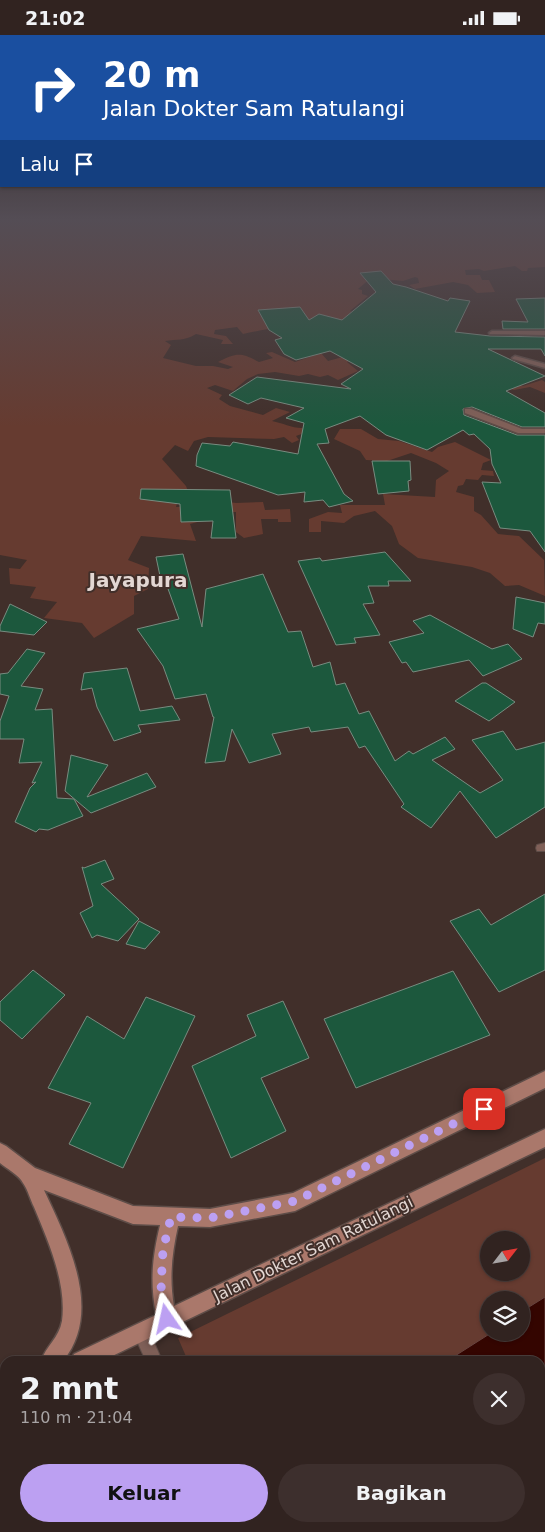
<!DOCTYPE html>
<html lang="id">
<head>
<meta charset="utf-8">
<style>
	body { margin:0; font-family:"DejaVu Sans",sans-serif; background:#3d2f2d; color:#f1f3f6; height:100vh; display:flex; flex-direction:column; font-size:19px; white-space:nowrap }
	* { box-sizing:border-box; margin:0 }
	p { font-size:16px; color:#a8a4a5 }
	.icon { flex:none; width:28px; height:28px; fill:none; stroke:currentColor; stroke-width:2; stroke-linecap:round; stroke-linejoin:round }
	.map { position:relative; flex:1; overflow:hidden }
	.sheet { position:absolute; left:0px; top:1321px; width:545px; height:176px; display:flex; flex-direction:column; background:#312320; border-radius:15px 15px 0 0; box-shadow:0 1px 4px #0004,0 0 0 1px #4c403e }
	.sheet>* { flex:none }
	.banner { position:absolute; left:0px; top:0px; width:545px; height:152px; box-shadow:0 1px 4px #0004,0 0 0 1px #4c403e; background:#1a4fa0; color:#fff; overflow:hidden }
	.needle { width:32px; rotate:59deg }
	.tools { position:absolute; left:480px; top:1196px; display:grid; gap:10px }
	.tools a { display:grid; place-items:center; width:50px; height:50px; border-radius:50%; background:#312320; box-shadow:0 1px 4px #0004,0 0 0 1px #4c403e; font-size:25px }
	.pin { position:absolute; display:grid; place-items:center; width:42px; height:42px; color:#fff; margin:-21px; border-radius:10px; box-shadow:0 2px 8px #0006 }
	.me { position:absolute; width:55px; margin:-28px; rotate:349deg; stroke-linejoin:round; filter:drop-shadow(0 0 4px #0008) }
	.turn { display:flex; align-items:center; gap:18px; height:105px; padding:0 20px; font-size:22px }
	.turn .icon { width:65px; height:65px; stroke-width:2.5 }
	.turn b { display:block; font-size:35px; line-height:42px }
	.then { display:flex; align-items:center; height:48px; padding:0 20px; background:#0003; gap:10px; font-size:19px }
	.round { display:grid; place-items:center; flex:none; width:52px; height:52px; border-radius:26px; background:#3d2f2d }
	.head { display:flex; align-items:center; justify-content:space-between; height:85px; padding:0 20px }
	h1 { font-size:30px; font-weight:800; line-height:38px }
	.button { display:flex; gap:10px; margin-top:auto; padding:10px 20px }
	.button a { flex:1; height:58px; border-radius:30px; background:#bca0f2; color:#111; font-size:20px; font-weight:800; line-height:58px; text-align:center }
	.button a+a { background:#3d2f2d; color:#f1f3f6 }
	.status { display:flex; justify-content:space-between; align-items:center; height:35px; padding:0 25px; background:#312320; direction:ltr }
	.status svg { height:14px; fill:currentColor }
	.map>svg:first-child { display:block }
	.green { fill:#663b30; fill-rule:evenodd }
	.water { fill:#340500; stroke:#68443f }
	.building { fill:#1c583d; stroke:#788c80 }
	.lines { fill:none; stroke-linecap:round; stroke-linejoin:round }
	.lane-casing { stroke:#5e4d48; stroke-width:2 }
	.street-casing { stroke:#5e4d48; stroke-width:3 }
	.secondary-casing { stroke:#5e4d48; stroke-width:3 }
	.lane { fill:#806058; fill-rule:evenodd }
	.street { fill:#806058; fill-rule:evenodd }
	.secondary { fill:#aa786b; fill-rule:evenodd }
	.route { stroke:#bca0f2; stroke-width:9; stroke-dasharray:0 16.2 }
	.labels { text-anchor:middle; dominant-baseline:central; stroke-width:4; stroke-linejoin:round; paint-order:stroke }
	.near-street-label { font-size:16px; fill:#e3d7d3; stroke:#412f2a }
	.far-town-label { font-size:20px; font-weight:bold; fill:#e3d7d3; stroke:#412f2a }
</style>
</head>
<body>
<div class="status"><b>21:02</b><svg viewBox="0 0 49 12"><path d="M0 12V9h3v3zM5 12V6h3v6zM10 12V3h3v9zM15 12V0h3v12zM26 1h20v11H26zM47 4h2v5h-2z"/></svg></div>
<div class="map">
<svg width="545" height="1497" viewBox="0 0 545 1497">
	<rect width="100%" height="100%" fill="#412f2a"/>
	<path class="green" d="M0,183H545V232L528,233L527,236H522L515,231L484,236L479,234L465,235L466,240H480L482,245H489L495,257L477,258L468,250L453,247L415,254L409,250L419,248L418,243L415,242L403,246L371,243L358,254L362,255V259L368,261L350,276L523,351L542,345L545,347V358L530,352L514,355L508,353L409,342L283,291C269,294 256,296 243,299L237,292L215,295L214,299L226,301L233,309H221L223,305L196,299C185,306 177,304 165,306L171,310L163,323L196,331H213L228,334L233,332L218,327C237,318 240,317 259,327L273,323L266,318L272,317L295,327L321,318L328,326L350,320L355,323L347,327L358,336L338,345L328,340L320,342L308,339L299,341L275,337L258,339L247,344L233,356L215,350L207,353L222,360L219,364L230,371L263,380L276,373L290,377L272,386C283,388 291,393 302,393L307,397L296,401L299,405L292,408L284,402L274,404L208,402L194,406L188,416L175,410L162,424L186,451L189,459L179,461L176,472L194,471L214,465L236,468L263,467L265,475L290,474L291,487H278V484H261L263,499L244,503L236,497V477H207L205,485L190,489L196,506L141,501L128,525L149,533L148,554L134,561V579L94,603L82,588L44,583L57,567L30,563L36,552L10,549L9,533L20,534L27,525L0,520Z
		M340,394H361L378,404L399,406L432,417L438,412L455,407L491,425L483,428L481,435L493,436L494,441L482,440L478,445L466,444L463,450L458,451L456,457L474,462V476L481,480L498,499L519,501L544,525L545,561L519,550L505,551L490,538L472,532L418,523L399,509L392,491L375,476L354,481L344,488L321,486V497H309V484L328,477L342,478L340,470H385L383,459L435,462L436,445L449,436L436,428L411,418L387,426L366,425L360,416L334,404Z
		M545,1123V1262L521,1277V1265H489V1298H491L447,1326H188L178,1303ZM489,1205H521V1238H489Z"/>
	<path class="water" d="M545,1262V1497H403L401,1495L397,1497H309L307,1493L540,1492V1326H447L491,1298H521V1277Z"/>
	<path class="building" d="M381,236L393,249L406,252L448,266L450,263L470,266L455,297L490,301L545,302V321L541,314H488L545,341L506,356L545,378V392H522L472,372L463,374L464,380L517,400H545V517L530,496L500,493L482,447L501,448L492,429L490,414L474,399L469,400L463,395L427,415L386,400L360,381L325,394L329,408L317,409L344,459L353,466L329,472L323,465L304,467L305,457L278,460L196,431L197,420L202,408L230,411L233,407L298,419L304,388L286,383L304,373L261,363L248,369L229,360L257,342L351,354L341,349L363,334L330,316L296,325L284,319L275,305L282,303L269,295L258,275L300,272L309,285L319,279L342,285L376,257L360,238Z
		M545,263V294H503L502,286L528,287L516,264Z
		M372,426H410L411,445L408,446L409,456L378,459Z
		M141,454L230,455L236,503H211L213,486L181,487L180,469L140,464Z
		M385,517L411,546H388L389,551H368L374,568L363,569L380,600L354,603L356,608L336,610L298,526L320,523L322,526Z
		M183,519L202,592L206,554L263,539L288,597L301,596L313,632L330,627L336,650L345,648L359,679L369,676L395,726L409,716L413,719L445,702L455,714L432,725L480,758L503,745L472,705L503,696L516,715L545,707V772L496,803L460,756L431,793L401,772L404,769L365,711L359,713L348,692L311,697L309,692L272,699L281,719L249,728L232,694L225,726L205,728L214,682H213L206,659L175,664L163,631L137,594L179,584L163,540L160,541L156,522Z
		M516,562L545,568V589L538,588L533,602L513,594Z
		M10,569L47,587L34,600L0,596V591Z
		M430,580L492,614L508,609L522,624L483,641L469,625L413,637L406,627L402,628L389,607L424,598L413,586Z
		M27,614L45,618L21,651L43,654L35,675L52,674L57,763L74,764L83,781L48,795L39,794L36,797L15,787L30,753L36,747L32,748L42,727L19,728L24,704H0V686L9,661L0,659V639L8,638Z
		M127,633L140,676L172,671L180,685L138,690L141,697L114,706L97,672L92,653L81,655L84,638Z
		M482,648H486L515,667L489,686L455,666Z
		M71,720L108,730L87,762L147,738L156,752L91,778L65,756Z
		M105,825L114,844L101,849L139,884L118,906L97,900L92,903L80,878L93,871L82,832L84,833Z
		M545,859V935L499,957L450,886L479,874L491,890Z
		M139,886L160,897L145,914L126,909Z
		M33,935L65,960L22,1004L0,985V967Z
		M453,936L490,1000L356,1053L324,984Z
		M146,962L195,981L123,1133L69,1109L91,1068L48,1053L87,981L124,1004Z
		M283,966L309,1023L261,1043L286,1096L231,1123L192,1031L256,1001L247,980Z"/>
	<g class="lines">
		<g class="lane-casing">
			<path id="lane" d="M545,808V816H537L536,813L537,810Z
				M141,1289L147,1291L162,1326H146L133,1297L135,1291Z
				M205,1492H223V1497H205Z"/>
		</g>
		<g class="street-casing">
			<path id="street" d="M492,296H545V300L490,299L489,298Z
				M515,321L545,329V333L513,324L512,323Z
				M465,374H471L522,394H545V398H518L465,378Z"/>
		</g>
		<g class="secondary-casing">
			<path id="secondary" d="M545,1036V1053L295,1176L210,1192L178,1191C172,1218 169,1243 174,1271L545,1094V1112L102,1326H71L74,1319L156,1280C150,1246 152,1224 160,1190L133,1189L44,1155C67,1205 104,1276 63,1326H41C46,1311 59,1303 62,1286C67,1248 48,1206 34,1172C30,1164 28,1155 23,1148C19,1140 7,1134 0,1128V1108L6,1111L35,1133L133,1171L210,1174L293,1158Z
				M5,1359V1380L0,1382V1361Z"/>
		</g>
		<use href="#lane" class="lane"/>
		<use href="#street" class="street"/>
		<use href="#secondary" class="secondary"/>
	</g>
	<linearGradient id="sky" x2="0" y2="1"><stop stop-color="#241a17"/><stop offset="0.47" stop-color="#544d55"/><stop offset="1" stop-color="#544d55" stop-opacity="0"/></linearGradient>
	<rect width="545" height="392" fill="url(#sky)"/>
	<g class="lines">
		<path class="route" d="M167,1284L161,1251L163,1215L171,1182L210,1183L295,1166L484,1074"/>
	</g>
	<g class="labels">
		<g class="near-street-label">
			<text transform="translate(313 1214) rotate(-26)">Jalan Dokter Sam Ratulangi</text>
		</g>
		<g class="far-town-label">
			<text x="138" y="545">Jayapura</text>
		</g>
	</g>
</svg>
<div class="tools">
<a><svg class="needle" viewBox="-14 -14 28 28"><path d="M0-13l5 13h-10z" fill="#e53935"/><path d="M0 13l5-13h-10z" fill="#a8a4a5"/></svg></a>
<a><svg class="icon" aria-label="layers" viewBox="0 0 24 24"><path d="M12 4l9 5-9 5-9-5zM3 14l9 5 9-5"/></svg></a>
</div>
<div class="pin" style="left:484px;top:1074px;background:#d93025"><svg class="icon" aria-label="arrive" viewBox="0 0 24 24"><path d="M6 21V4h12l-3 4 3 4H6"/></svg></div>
<svg class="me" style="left:167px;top:1284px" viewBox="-20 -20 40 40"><path d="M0-17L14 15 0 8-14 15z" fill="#bca0f2" stroke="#fff" stroke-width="4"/></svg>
<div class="banner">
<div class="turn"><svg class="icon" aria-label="right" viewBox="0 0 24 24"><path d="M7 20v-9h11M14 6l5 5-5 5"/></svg><div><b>20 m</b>Jalan Dokter Sam Ratulangi</div></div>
<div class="then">Lalu<svg class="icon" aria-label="arrive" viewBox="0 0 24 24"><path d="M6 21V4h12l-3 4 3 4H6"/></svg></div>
</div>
<section class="sheet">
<div class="head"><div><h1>2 mnt</h1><p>110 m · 21:04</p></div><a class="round"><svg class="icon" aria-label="close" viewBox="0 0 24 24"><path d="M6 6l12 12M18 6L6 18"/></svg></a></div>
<div class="button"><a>Keluar</a><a>Bagikan</a></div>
</section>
</div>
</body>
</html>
